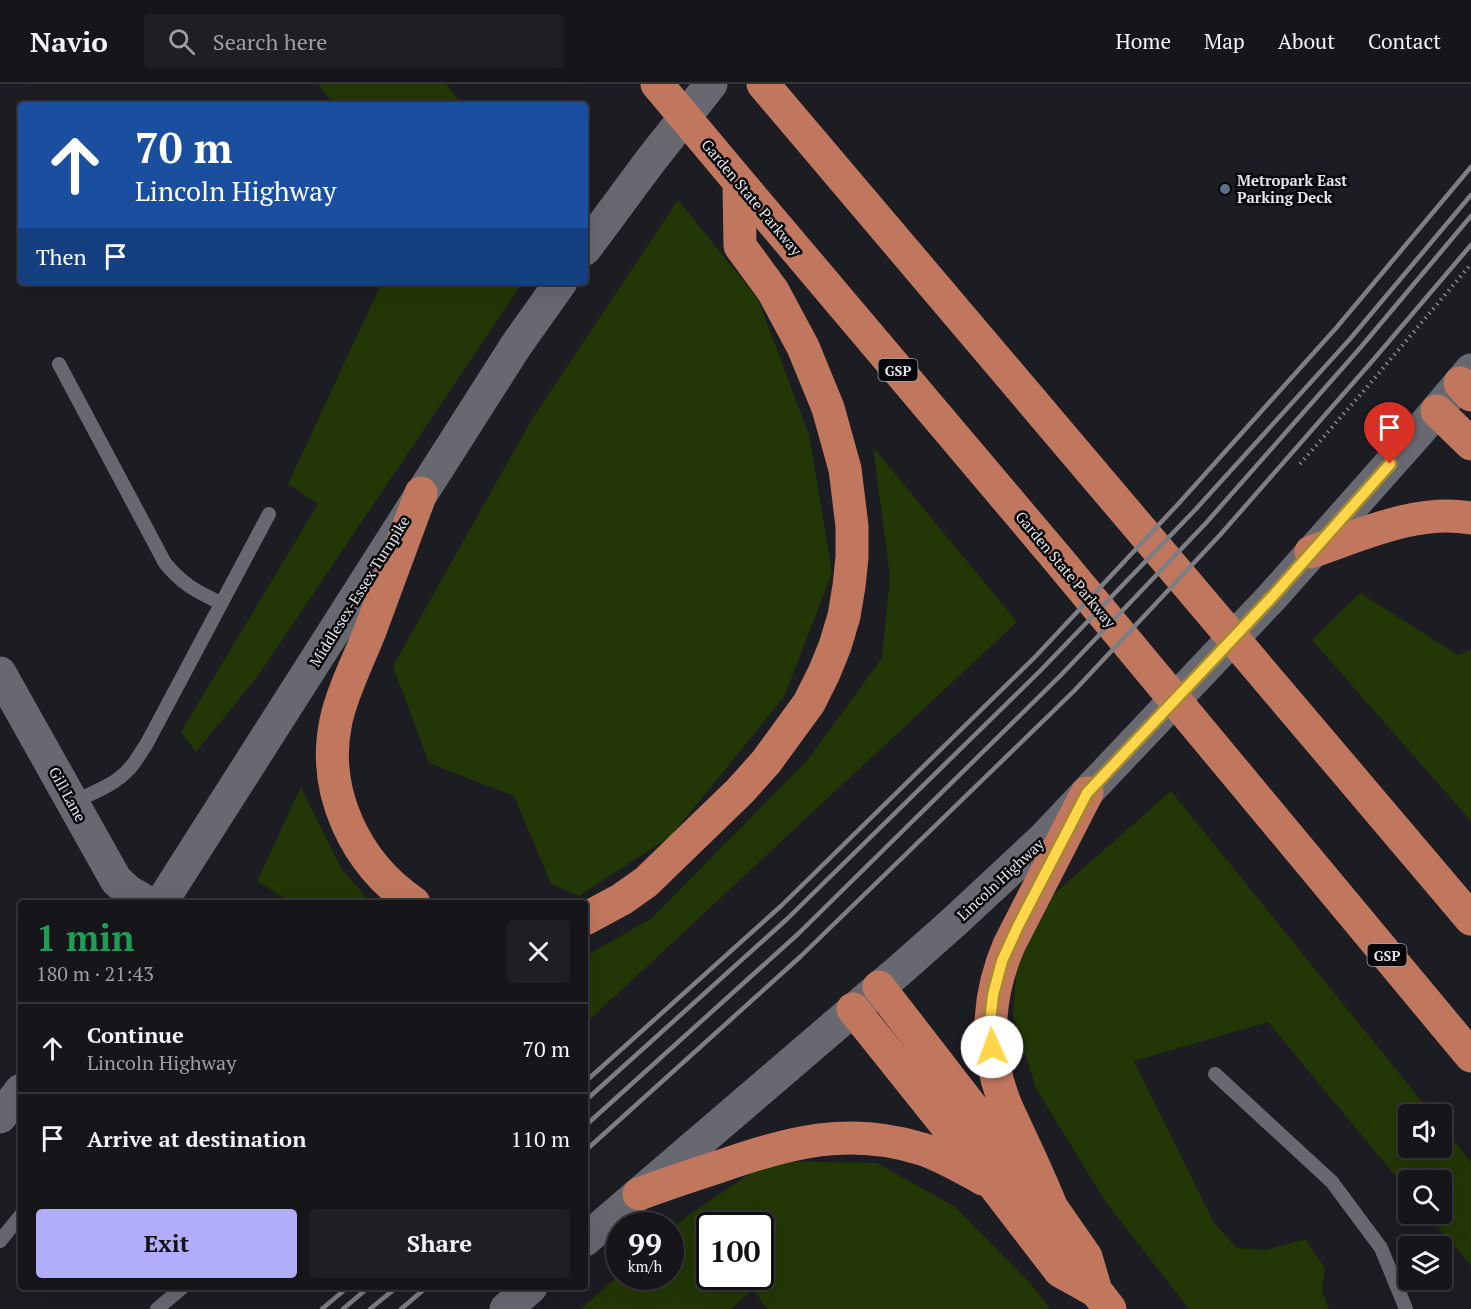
<!DOCTYPE html>
<html lang="en">
<head>
<meta charset="utf-8">
<style>
	body { margin:0; font-family:"PT Serif",serif; background:#1e1e23; color:#f1f3f6; height:100vh; display:flex; flex-direction:column; font-size:22px; white-space:nowrap }
	* { box-sizing:border-box; margin:0 }
	p { font-size:20px; color:#9d9fa2 }
	.icon { flex:none; width:33px; height:33px; fill:none; stroke:currentColor; stroke-width:2; stroke-linecap:round; stroke-linejoin:round }
	.map { position:relative; flex:1; overflow:hidden }
	.panel { position:absolute; left:18px; top:816px; width:570px; height:390px; display:flex; flex-direction:column; background:#15151a; border-radius:6px; box-shadow:0 6px 24px #0002,0 0 0 2px #343439 }
	.panel>* { flex:none }
	.top-card { position:absolute; left:18px; top:18px; width:570px; height:183px; border-radius:6px; box-shadow:0 6px 24px #0002,0 0 0 2px #343439; background:#1a4fa0; color:#fff; overflow:hidden }
	.buttons { position:absolute; left:1398px; top:1020px; display:grid; gap:12px }
	.buttons a { display:grid; place-items:center; width:54px; height:54px; border-radius:6px; background:#15151a; box-shadow:0 6px 24px #0002,0 0 0 2px #343439; font-size:30px }
	.speed { position:absolute; left:606px; top:1128px; display:flex; gap:12px; font-size:30px; font-weight:700; text-align:center }
	.speed>* { display:grid; place-content:center; width:78px; height:78px; border-radius:50%; background:#15151a; box-shadow:0 6px 24px #0002,0 0 0 2px #343439; line-height:1 }
	.speed small { font-size:15px; font-weight:400 }
	.speed .limit { border:3px solid #111; border-radius:9px; background:#fff; color:#111 }
	.pin { position:absolute; display:grid; place-items:center; width:51px; height:51px; color:#fff; margin:-62px -26px; border-radius:50% 50% 50% 0; rotate:-45deg; box-shadow:0 0 6px #0007 }
	.pin .icon { rotate:45deg }
	.me { position:absolute; width:66px; margin:-33px; rotate:358deg; stroke-linejoin:round; filter:drop-shadow(0 0 4px #0008) }
	.turn { display:flex; align-items:center; gap:21px; height:126px; padding:0 18px; font-size:27px }
	.turn .icon { width:78px; height:78px; stroke-width:2.5 }
	.turn b { display:block; font-size:42px; line-height:51px }
	.then { display:flex; align-items:center; height:57px; padding:0 18px; background:#0003; gap:12px; font-size:22px }
	.round { display:grid; place-items:center; flex:none; width:63px; height:63px; border-radius:6px; background:#1e1e23 }
	.summary { display:flex; align-items:center; justify-content:space-between; height:102px; padding:0 18px }
	h1 { font-size:36px; font-weight:800; line-height:45px; color:#1e9e55 }
	.primary-button { display:flex; gap:12px; margin-top:auto; padding:12px 18px }
	.primary-button a { flex:1; height:69px; border-radius:6px; background:#b1adfa; color:#111; font-size:24px; font-weight:800; line-height:69px; text-align:center }
	.primary-button a+a { background:#1e1e23; color:#f1f3f6 }
	ul { padding:0; list-style:none }
	li { display:flex; align-items:center; gap:18px; height:90px; padding:0 18px; border-top:2px solid #343439 }
	li div { flex:1 }
	li b { display:block; font-size:22px }
	li em { font-style:normal }
	header { display:flex; align-items:center; gap:36px; box-sizing:border-box; height:84px; padding:0 30px; background:#15151a; border-bottom:2px solid #343439 }
	header strong { font-size:28px }
	nav { display:flex; gap:33px; margin-inline-start:auto; font-size:21px }
	.search { width:420px; height:54px; background:#1e1e23; display:flex; align-items:center; gap:15px; box-sizing:border-box; padding:0 21px; border-radius:6px; color:#9d9fa2; font-size:22px }
	.map>svg:first-child { display:block }
	.green { fill:#223705; fill-rule:evenodd }
	.lines { fill:none; stroke-linecap:round; stroke-linejoin:round }
	.path { stroke:#88888e; stroke-width:4; stroke-dasharray:1.5 4.5; stroke-linecap:butt }
	.lane { stroke:#686870; stroke-width:14 }
	.secondary { stroke:#686870; stroke-width:33 }
	.highway { stroke:#c1775e; stroke-width:33 }
	.rail { stroke:#7e7e84; stroke-width:4.5 }
	.route-casing { stroke:#a68a30; stroke-width:15 }
	.route { stroke:#ffd54a; stroke-width:10 }
	.service-dot { fill:#5c6f8a; stroke:#070709; stroke-width:2 }
	.labels { text-anchor:middle; dominant-baseline:central; stroke-width:5; stroke-linejoin:round; paint-order:stroke }
	.shield { fill:#070709; stroke:#a2a2a6; stroke-width:1.5 }
	.shield-label { font-size:14px; font-weight:bold; fill:#e4e4e9 }
	.poi-label { font-size:15px; font-weight:bold; fill:#e4e4e9; stroke:#070709; text-anchor:start }
	.street-label { font-size:15px; fill:#e4e4e9; stroke:#070709 }
</style>
</head>
<body>
<header>
<strong>Navio</strong>
<div class="search"><svg class="icon" aria-label="search" viewBox="0 0 24 24"><circle cx="10" cy="10" r="6"/><path d="M15 15l6 6"/></svg>Search here</div>
<nav><a>Home</a><a>Map</a><a>About</a><a>Contact</a></nav>
</header>
<div class="map">
<svg width="1471" height="1225" viewBox="0 0 1471 1225">
	<rect width="100%" height="100%" fill="#1c1c23"/>
	<path class="green" d="M318,0H446L462,21H334Z
		M678,116L758,215L809,351L832,489L784,613L671,752L579,812L551,800L514,712L429,679L393,582L532,335Z
		M382,198H523L260,589L196,668L181,648L318,420L288,400Z
		M873,363L1017,538L585,940V872L651,835L806,678L882,574L890,493Z
		M1360,509L1458,571L1471,566V737L1312,556Z
		M301,703L341,784L371,819H292L257,797Z
		M1171,707L1432,1030H1408V1064H1442V1042L1471,1078V1182L1427,1130H1442V1096H1408V1107L1268,938L1134,977L1214,1139L1237,1164L1266,1166L1305,1155L1325,1184L1322,1207L1329,1225H1189L1105,1117L1036,1004L1013,932L1020,840Z
		M769,1077L877,1079L955,1123L1031,1200L1050,1225H767L753,1205L731,1225H581L619,1191L620,1192H670L671,1146L687,1132ZM710,1142H760V1192H710Z"/>
	<g class="lines">
		<path class="path" d="M1300,380L1368,302L1471,180"/>
		<path class="lane" d="M59,280L165,479C182,500 197,508 221,519
			M73,718C92,709 115,701 129,685C136,678 140,669 146,661L269,430
			M1215,990L1332,1098L1381,1164L1406,1225
			M0,1157L21,1131
			M157,1225L183,1203"/>
		<path class="secondary" d="M585,165L651,76L711,0
			M0,589L116,796L128,807L148,819
			M161,819L480,318L515,263L561,198
			M0,1033L21,1006
			M585,1156L901,885L954,838L1043,755L1272,513L1421,345L1471,286
			M506,1225L531,1203"/>
		<path class="highway" d="M657,0L739,98L1056,473L1471,972
			M763,0L1471,835
			M1460,299L1471,311
			M1437,327L1471,360
			M1311,468C1361,451 1418,424 1471,434
			M414,819C355,779 321,707 336,637C342,608 359,575 370,547C387,501 404,455 421,409
			M585,835L622,815L646,798L740,707L766,678L809,619L824,589L835,562L844,532L849,502L852,473V442L845,385L828,324L803,263L773,207L740,162L739,98
			M879,903L1009,1071L1052,1124L1086,1173L1096,1207L1110,1225
			M853,925L993,1100L1060,1187L1096,1207
			M639,1110C666,1100 693,1091 721,1082C789,1058 850,1042 922,1065C943,1072 963,1084 983,1095
			M1052,1124C1041,1098 1030,1073 1018,1048C1013,1036 1007,1026 1003,1014C984,963 988,910 1009,861L1087,709"/>
		<path class="rail" d="M585,998L781,822L1035,573L1180,418L1337,243L1471,83
			M585,1017L786,836L1040,587L1195,426L1350,255L1471,111
			M585,1042L798,850L1061,591L1206,439L1361,263L1471,132
			M585,1067L800,873L1074,607L1220,451L1374,275L1471,161
			M322,1225L348,1203
			M343,1225L369,1203
			M370,1225L397,1203
			M401,1225L427,1203"/>
	</g>
	<g class="lines">
		<g class="route-casing">
			<path id="route" d="M992,963L990,946L991,929L993,911L1002,877L1018,842L1087,709L1272,513L1390,380"/>
		</g>
		<use href="#route" class="route"/>
	</g>
	<circle class="service-dot" cx="1225" cy="105" r="6"/>
	<g class="labels">
		<g class="shield">
			<rect x="878.5" y="275" width="39" height="22" rx="4.5"/>
			<rect x="1367.5" y="860" width="39" height="22" rx="4.5"/>
		</g>
		<g class="shield-label">
			<text x="898" y="286">GSP</text>
			<text x="1387" y="871">GSP</text>
		</g>
		<g class="poi-label">
			<text x="1237" y="96">Metropark East<tspan x="1237" dy="17">Parking Deck</tspan></text>
		</g>
		<g class="street-label">
			<text transform="translate(752 113) rotate(50)">Garden State Parkway</text>
			<text transform="translate(1066 485) rotate(50)">Garden State Parkway</text>
			<text transform="translate(359 507) rotate(-58)">Middlesex-Essex Turnpike</text>
			<text transform="translate(68 710) rotate(61)">Gill Lane</text>
			<text transform="translate(1000 795) rotate(-43)">Lincoln Highway</text>
		</g>
	</g>
</svg>
<div class="buttons">
<a><svg class="icon" aria-label="sound" viewBox="0 0 24 24"><path d="M4 9h4l5-4v14l-5-4H4zM17 9q2 3 0 6"/></svg></a>
<a><svg class="icon" aria-label="search" viewBox="0 0 24 24"><circle cx="10" cy="10" r="6"/><path d="M15 15l6 6"/></svg></a>
<a><svg class="icon" aria-label="layers" viewBox="0 0 24 24"><path d="M12 4l9 5-9 5-9-5zM3 14l9 5 9-5"/></svg></a>
</div>
<div class="speed"><div>99<small>km/h</small></div><div class="limit">100</div></div>
<div class="pin" style="left:1390px;top:380px;background:#d93025"><svg class="icon" aria-label="arrive" viewBox="0 0 24 24"><path d="M6 21V4h12l-3 4 3 4H6"/></svg></div>
<svg class="me" style="left:992px;top:963px" viewBox="-20 -20 40 40"><circle r="19" fill="#fff"/><path d="M0-13L10 11 0 6-10 11z" fill="#ffd54a"/></svg>
<div class="top-card">
<div class="turn"><svg class="icon" aria-label="ahead" viewBox="0 0 24 24"><path d="M12 20V5M6 11l6-6 6 6"/></svg><div><b>70 m</b>Lincoln Highway</div></div>
<div class="then">Then<svg class="icon" aria-label="arrive" viewBox="0 0 24 24"><path d="M6 21V4h12l-3 4 3 4H6"/></svg></div>
</div>
<section class="panel">
<div class="summary"><div><h1>1 min</h1><p>180 m · 21:43</p></div><a class="round"><svg class="icon" aria-label="close" viewBox="0 0 24 24"><path d="M6 6l12 12M18 6L6 18"/></svg></a></div>
<ul>
<li><svg class="icon" aria-label="ahead" viewBox="0 0 24 24"><path d="M12 20V5M6 11l6-6 6 6"/></svg><div><b>Continue</b><p>Lincoln Highway</p></div><em>70 m</em></li>
<li><svg class="icon" aria-label="arrive" viewBox="0 0 24 24"><path d="M6 21V4h12l-3 4 3 4H6"/></svg><div><b>Arrive at destination</b></div><em>110 m</em></li>
</ul>
<div class="primary-button"><a>Exit</a><a>Share</a></div>
</section>
</div>
</body>
</html>
